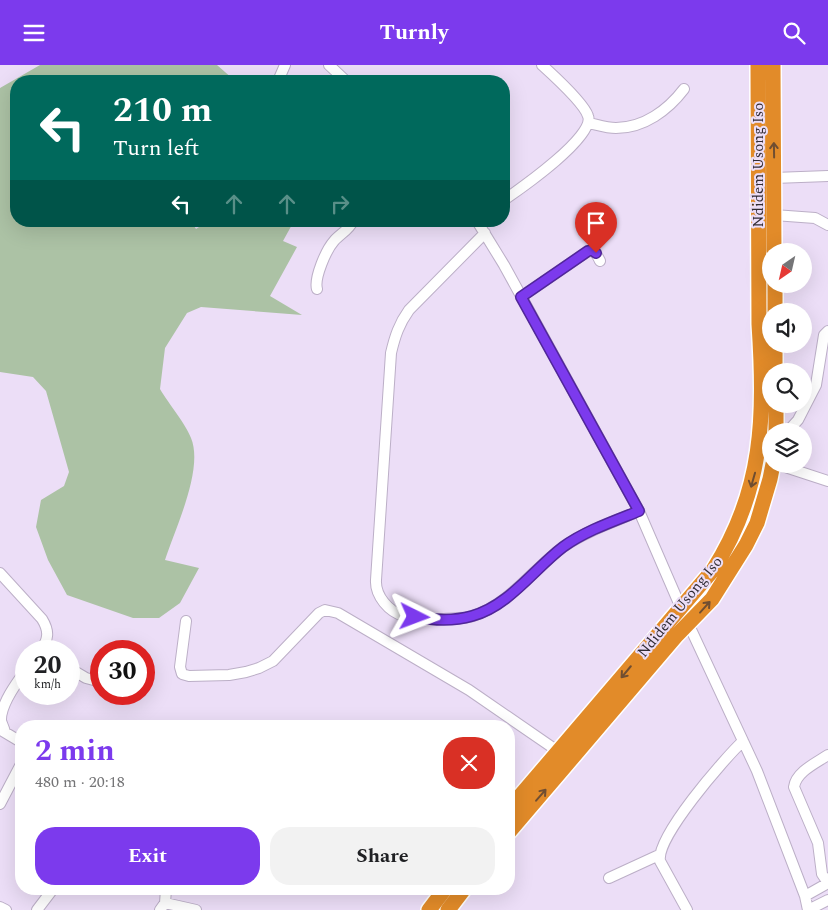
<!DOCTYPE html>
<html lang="en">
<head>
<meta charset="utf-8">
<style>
	body { margin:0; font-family:Spectral,serif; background:#f2f2f2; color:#202124; height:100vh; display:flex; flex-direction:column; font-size:19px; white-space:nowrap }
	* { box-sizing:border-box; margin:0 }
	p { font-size:16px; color:#757577 }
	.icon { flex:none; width:28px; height:28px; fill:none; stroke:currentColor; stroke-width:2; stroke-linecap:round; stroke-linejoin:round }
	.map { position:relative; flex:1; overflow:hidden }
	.panel { position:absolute; left:15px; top:655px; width:500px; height:175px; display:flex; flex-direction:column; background:#fff; border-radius:20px; box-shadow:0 5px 20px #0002 }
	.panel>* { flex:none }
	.hud { position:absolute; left:10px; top:10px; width:500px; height:152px; border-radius:20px; box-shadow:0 5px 20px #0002; background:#00695c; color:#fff; overflow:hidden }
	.needle { width:32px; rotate:214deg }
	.tools { position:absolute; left:762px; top:178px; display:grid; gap:10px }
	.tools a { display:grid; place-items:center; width:50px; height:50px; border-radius:50%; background:#fff; box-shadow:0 5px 20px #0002; font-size:25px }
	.speed { position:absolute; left:15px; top:575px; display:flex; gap:10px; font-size:25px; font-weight:700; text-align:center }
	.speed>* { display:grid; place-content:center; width:65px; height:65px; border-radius:50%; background:#fff; box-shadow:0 5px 20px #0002; line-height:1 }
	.speed small { font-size:12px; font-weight:400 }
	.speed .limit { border:8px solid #d22; background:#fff; color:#111 }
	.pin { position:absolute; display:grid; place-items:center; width:42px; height:42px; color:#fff; margin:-51px -21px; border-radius:50% 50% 50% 0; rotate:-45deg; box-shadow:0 0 5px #0007 }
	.pin .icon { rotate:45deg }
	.me { position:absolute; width:55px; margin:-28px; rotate:93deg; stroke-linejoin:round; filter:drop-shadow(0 0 4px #0008) }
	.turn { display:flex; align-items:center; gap:18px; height:105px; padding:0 20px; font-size:22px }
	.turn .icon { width:65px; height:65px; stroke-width:2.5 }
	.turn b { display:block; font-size:35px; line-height:42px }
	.lanes { display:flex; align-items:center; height:48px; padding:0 20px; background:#0003; justify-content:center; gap:25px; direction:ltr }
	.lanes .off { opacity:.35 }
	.round { display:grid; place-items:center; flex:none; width:52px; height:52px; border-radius:20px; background:#f2f2f2 }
	.headline { display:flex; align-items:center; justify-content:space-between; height:85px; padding:0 20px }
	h1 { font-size:30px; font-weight:700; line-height:38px; color:#7c3aed }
	.button { display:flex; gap:10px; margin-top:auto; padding:10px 20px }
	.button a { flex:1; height:58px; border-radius:20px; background:#7c3aed; color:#fff; font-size:20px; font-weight:700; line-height:58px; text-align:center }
	.button a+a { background:#f2f2f2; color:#202124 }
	header { display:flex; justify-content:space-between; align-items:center; height:65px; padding:0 20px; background:#7c3aed; color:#fff; font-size:22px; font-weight:700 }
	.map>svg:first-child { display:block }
	.green { fill:#acc2a5 }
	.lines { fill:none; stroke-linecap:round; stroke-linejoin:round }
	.minor-casing { stroke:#bcafc7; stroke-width:12 }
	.highway-casing { stroke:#fff; stroke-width:18 }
	.minor { stroke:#fff; stroke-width:10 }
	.highway { stroke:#e28b29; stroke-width:15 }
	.oneway { stroke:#704e31 }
	.route-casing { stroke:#51269a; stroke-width:12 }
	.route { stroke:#7c3aed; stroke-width:9 }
	.labels { text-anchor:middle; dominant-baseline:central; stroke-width:4; stroke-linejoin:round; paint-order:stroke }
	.street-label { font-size:15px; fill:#322d36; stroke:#ecdef7 }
</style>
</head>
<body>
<header><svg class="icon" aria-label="menu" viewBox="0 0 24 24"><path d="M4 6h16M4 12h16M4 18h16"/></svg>Turnly<svg class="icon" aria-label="search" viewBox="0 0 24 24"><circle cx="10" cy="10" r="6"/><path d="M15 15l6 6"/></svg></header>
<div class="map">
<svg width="828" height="845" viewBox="0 0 828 845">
	<rect width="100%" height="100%" fill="#ecdef7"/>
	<path class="green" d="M40,0H217L233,14L234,16H16V156H191L196,164L208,156H294L283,176L297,182L270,231L302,250L201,242L187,248L165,283L160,324C168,338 186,359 191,373C204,404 175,464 165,495L199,503L180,538L159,553H133L67,530L48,495L36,462L41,435L64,421L69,407L46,326L33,312L0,307V23Z"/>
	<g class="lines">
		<g class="minor-casing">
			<path id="minor" d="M329,0L346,16
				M278,16L285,0
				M589,58C598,60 607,63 616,63C644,63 668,45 684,24
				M774,113L828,111
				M504,135C520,124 596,71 588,51C584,38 553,10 542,0
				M774,150L815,153L828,160
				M477,156L504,200L639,446L681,543L757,706L805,831L808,845
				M485,168L409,245C399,259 395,271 391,288L376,515C375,531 389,547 404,551C416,555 430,554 442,554C452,553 464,554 473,551C510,539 533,504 563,482C586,466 614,457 639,446
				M317,224C314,213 326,185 334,176C340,169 349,165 353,156
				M521,232L588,186C595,185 597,190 600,196
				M788,366L798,355L816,320L824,270L828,266
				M776,399L828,416
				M0,508L42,554C50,567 48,574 41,586
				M186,556L180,602L182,609L189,611L229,610L246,607L259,603L273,596L319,548L325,545L338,548L469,625L559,687
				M69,603L86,613L101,617
				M1,665L21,677
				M5,667C4,663 2,659 1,656C0,640 17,617 26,605
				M0,739L21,699
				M609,813L659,790
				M828,818L822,809L818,778L794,722C796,707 816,698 828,690
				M805,831L828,818
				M165,838L196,845
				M0,842L6,845
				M37,845L53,824
				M160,845L165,838L166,824
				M687,845L660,796C656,772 724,694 743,676
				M808,845L828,835"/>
		</g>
		<g class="highway-casing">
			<path id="highway" d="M773,0L774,186
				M775,219V246
				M775,279V306
				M776,339V366
				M509,744L713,505C764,425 765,351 759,259L758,0
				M509,767L677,570L712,534L746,480L757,458L770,414L773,399
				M429,845L445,824
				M448,845L464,824"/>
		</g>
		<use href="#minor" class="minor"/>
		<use href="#highway" class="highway"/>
	</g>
	<defs><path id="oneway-shaft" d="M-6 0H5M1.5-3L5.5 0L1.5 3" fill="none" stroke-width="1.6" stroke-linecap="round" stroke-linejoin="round" transform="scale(1.25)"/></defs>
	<g class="oneway">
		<use href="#oneway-shaft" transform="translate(774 85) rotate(-91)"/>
		<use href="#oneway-shaft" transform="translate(753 415) rotate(106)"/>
		<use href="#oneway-shaft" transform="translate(705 542) rotate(-48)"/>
		<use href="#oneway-shaft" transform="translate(626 607) rotate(130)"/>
		<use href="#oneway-shaft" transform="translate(541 730) rotate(-49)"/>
	</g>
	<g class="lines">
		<g class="route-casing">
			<path id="route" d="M415,552C432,555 455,556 472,551C509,541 534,504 563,482C585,466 614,456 639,446L521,232L588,186L592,185L596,188"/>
		</g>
		<use href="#route" class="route"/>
	</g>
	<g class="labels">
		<g class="street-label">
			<text transform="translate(758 100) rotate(-90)">Ndidem Usong Iso</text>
			<text transform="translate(680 542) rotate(-51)">Ndidem Usong Iso</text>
		</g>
	</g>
</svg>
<div class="tools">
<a><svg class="needle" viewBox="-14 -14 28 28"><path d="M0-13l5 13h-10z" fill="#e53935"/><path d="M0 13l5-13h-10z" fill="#757577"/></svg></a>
<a><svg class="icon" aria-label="sound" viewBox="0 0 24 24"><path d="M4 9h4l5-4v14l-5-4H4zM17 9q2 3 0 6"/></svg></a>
<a><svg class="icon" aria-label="search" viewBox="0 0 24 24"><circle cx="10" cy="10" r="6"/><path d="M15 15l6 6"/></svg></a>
<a><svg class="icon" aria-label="layers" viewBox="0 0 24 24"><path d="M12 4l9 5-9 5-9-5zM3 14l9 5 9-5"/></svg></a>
</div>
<div class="speed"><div>20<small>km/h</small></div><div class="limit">30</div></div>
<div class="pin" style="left:596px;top:188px;background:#d93025"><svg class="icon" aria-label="arrive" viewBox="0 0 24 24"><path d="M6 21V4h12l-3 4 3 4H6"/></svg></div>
<svg class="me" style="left:415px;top:552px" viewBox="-20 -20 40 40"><path d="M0-17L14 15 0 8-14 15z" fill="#7c3aed" stroke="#fff" stroke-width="4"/></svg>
<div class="hud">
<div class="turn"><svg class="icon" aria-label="left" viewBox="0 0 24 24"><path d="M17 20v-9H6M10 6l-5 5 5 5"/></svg><div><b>210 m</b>Turn left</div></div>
<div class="lanes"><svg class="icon" aria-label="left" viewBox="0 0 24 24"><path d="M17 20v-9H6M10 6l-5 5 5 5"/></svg><svg class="icon off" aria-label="ahead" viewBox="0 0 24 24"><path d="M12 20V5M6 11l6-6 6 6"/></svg><svg class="icon off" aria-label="ahead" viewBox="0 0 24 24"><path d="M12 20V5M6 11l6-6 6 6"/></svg><svg class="icon off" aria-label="right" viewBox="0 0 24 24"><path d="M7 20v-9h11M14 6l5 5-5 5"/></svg></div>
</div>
<section class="panel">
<div class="headline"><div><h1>2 min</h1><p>480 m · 20:18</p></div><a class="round" style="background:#d93025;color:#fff"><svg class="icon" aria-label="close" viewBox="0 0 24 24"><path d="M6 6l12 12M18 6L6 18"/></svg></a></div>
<div class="button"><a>Exit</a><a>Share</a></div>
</section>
</div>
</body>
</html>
